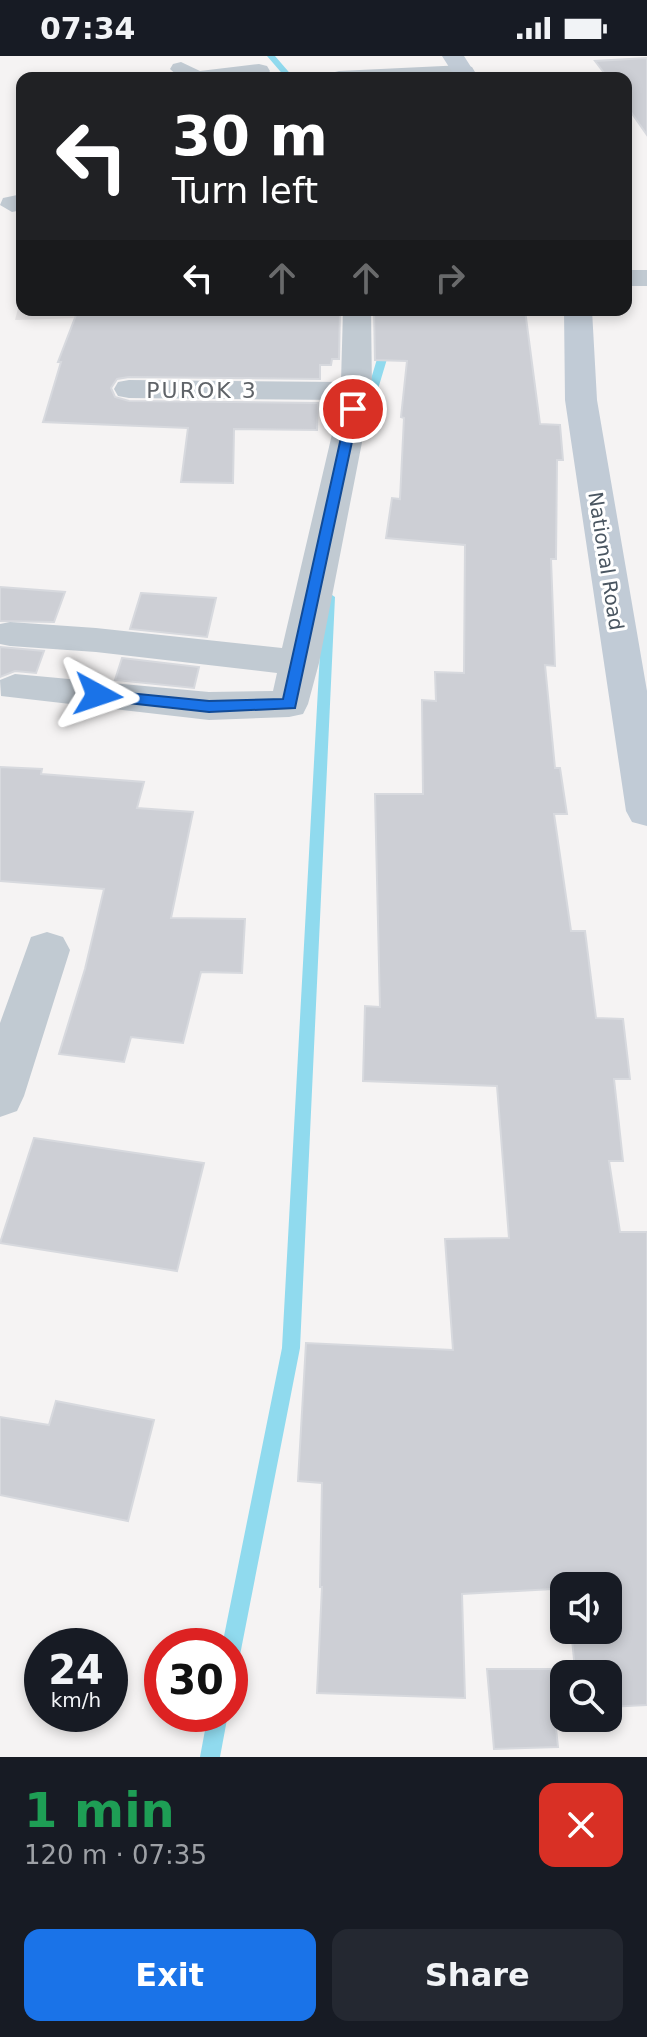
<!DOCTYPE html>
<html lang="en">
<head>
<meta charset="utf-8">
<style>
	body { margin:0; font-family:"DejaVu Sans",sans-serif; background:#242831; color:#f1f3f6; height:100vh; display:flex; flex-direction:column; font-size:30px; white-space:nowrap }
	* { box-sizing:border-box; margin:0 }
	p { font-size:26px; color:#9ea1a6 }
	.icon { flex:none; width:44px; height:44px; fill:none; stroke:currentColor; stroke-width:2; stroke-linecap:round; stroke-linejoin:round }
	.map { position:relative; height:1701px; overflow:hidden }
	.panel { display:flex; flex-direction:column; background:#171b24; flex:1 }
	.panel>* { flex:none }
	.banner { position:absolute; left:16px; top:16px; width:616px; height:244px; border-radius:16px; box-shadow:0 4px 12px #0003; background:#202124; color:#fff; overflow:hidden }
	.tools { position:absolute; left:550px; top:1516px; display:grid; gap:16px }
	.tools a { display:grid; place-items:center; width:72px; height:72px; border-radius:16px; background:#171b24; box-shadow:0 4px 12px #0003; font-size:40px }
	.speed { position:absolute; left:24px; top:1572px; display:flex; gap:16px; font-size:40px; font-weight:700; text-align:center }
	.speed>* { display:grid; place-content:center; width:104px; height:104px; border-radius:50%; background:#171b24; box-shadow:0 4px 12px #0003; line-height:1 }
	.speed small { font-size:20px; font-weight:400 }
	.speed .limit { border:12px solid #d22; background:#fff; color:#111 }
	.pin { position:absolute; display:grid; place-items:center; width:68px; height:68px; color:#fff; margin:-34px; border:4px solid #fff; border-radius:50%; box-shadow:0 2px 8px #0007 }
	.me { position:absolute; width:88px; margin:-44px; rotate:95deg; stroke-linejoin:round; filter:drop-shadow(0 0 6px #0008) }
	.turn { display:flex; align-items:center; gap:28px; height:168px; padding:0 24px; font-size:36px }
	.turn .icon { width:104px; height:104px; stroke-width:2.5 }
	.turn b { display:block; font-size:56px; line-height:68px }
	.lanes { display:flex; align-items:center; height:76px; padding:0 24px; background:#0003; justify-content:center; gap:40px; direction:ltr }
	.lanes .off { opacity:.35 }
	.round { display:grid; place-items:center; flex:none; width:84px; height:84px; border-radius:16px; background:#242831 }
	.summary { display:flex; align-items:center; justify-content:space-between; height:136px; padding:0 24px }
	h1 { font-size:48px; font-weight:800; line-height:60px; color:#1e9e55 }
	.action { display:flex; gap:16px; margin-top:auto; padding:16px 24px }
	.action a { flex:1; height:92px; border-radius:16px; background:#1a73e8; color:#fff; font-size:32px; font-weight:800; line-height:92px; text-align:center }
	.action a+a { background:#242831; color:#f1f3f6 }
	.status { display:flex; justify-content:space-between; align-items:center; height:56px; padding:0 40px; background:#171b24; direction:ltr }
	.status svg { height:22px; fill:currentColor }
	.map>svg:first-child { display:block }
	.education { fill:#e6e4e5 }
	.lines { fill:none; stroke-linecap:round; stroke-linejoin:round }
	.stream { fill:#90daee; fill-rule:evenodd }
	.building { fill:#cdcfd5; stroke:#d7d9de; stroke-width:2 }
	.minor { fill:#c1cad2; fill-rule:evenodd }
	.secondary { fill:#c1cbd6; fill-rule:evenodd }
	.route { fill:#1a73e8; stroke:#114b97; stroke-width:2 }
	.labels { text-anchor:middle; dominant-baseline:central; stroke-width:6; stroke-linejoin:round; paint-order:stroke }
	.far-street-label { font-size:20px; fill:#4a5661; stroke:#fff }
	.far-neighbourhood-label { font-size:22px; letter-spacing:2px; fill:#5f6368; stroke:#fff }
</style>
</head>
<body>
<div class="status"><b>07:34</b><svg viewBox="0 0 49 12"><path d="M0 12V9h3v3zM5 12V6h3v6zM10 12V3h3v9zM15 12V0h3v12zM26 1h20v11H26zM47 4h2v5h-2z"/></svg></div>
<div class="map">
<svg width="647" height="1701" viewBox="0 0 647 1701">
	<rect width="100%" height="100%" fill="#f5f3f3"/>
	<path class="education" d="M22,237V254H81L80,262L15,264Z"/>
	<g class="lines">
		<path class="stream" d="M267,0H275L294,22H286Z
			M387,254H397L399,263L372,353L367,356L362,353L389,263Z
			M329,537L335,541L300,1292L240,1599L237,1606L230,1609V1590H222L282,1292L323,541Z
			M208,1658H228L220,1701H200Z"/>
	</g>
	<path class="building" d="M647,2V79L626,49V22H608L595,5Z
		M78,254H340L339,303H332L331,309H320V323L129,321L117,323L111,332L115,341L129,345L318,347L317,374L234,373L233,427L181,426L188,372L43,366L61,306H58Z
		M374,254H525L540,368L560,369L563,404H557L556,503H551L555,610L545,609L555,712H560L567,758H554L571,875H585L596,962L623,963L630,1023H614L623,1105H609L620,1176H647V1649L608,1651V1618H564V1653H554L558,1691L494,1693L487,1613H575L571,1574H608V1530L462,1538L465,1642L317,1637L322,1531H320L322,1427L298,1425L306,1287L453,1294L445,1183L509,1182L497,1030L363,1025L365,950L380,951L375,738H423L422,644L436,645L435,616L464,617L465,489L386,482L392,442L400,443L404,362L401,361L407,305L375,304Z
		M0,531L65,536L54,566L0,565Z
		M141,537L216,542L207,581L130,573Z
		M0,591L44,595L36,617L15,615L0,621Z
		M122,602L199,611L194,632L115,624Z
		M0,711L42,713L41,718L144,726L137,752L193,756L171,862L245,863L242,917L201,916L183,987L131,981L124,1006L59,998L85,913L104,833L0,825Z
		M34,1082L204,1107L177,1215L0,1187Z
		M56,1345L154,1364L128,1465L0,1439V1361L49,1369Z"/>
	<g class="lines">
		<path class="minor" d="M181,6L200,15L259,8L267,10L270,15L267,20L257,22H180L170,13L173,8Z
			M464,9L472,11L475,16L472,21L328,22L331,17L339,15Z
			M22,138V154L12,156L0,149L3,142Z
			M626,214H647V230H626Z
			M343,254H371L372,335L319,607L308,648L303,658L289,661L209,664L1,640L0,624L15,618L209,636L273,635L277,617L96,596L10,590L0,588V568L10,566L96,572L282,592L340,344L129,342L118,340L114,333L118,326L129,324L341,326Z
			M47,876L63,881L70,894L24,1040L17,1055L0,1061V967L31,881Z"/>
		<path class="secondary" d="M442,0H464L478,22H456Z
			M564,254H592L597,344L647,635V770L632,766L626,755L565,344Z"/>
	</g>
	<path class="route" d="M348,350L359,353L295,652L209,656L92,643L90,639L98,634L209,645L283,643Z"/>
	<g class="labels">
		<g class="far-street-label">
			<text transform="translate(606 505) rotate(81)">National Road</text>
		</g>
		<g class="far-neighbourhood-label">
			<text x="202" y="334">PUROK 3</text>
		</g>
	</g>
</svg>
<div class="tools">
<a><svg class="icon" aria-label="sound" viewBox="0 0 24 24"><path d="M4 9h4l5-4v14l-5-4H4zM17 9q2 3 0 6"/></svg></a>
<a><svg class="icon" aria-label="search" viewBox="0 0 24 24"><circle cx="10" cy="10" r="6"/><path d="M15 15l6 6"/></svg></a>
</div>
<div class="speed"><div>24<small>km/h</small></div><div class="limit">30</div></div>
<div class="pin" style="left:353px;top:353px;background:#d93025"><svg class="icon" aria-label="arrive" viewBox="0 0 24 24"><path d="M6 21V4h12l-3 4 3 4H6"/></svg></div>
<svg class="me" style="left:98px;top:639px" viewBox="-20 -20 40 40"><path d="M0-17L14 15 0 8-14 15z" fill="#1a73e8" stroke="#fff" stroke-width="4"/></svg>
<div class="banner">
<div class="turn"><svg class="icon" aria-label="left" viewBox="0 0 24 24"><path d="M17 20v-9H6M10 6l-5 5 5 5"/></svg><div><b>30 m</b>Turn left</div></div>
<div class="lanes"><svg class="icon" aria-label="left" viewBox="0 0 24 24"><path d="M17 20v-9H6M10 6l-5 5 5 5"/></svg><svg class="icon off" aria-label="ahead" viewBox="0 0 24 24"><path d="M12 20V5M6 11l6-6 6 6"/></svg><svg class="icon off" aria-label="ahead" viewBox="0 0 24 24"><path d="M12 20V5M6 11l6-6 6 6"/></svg><svg class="icon off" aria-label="right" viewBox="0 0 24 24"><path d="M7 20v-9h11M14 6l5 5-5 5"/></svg></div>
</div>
</div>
<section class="panel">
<div class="summary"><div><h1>1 min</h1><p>120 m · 07:35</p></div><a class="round" style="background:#d93025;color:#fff"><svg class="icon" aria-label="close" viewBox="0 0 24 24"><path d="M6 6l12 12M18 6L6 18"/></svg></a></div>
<div class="action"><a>Exit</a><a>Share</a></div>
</section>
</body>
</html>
